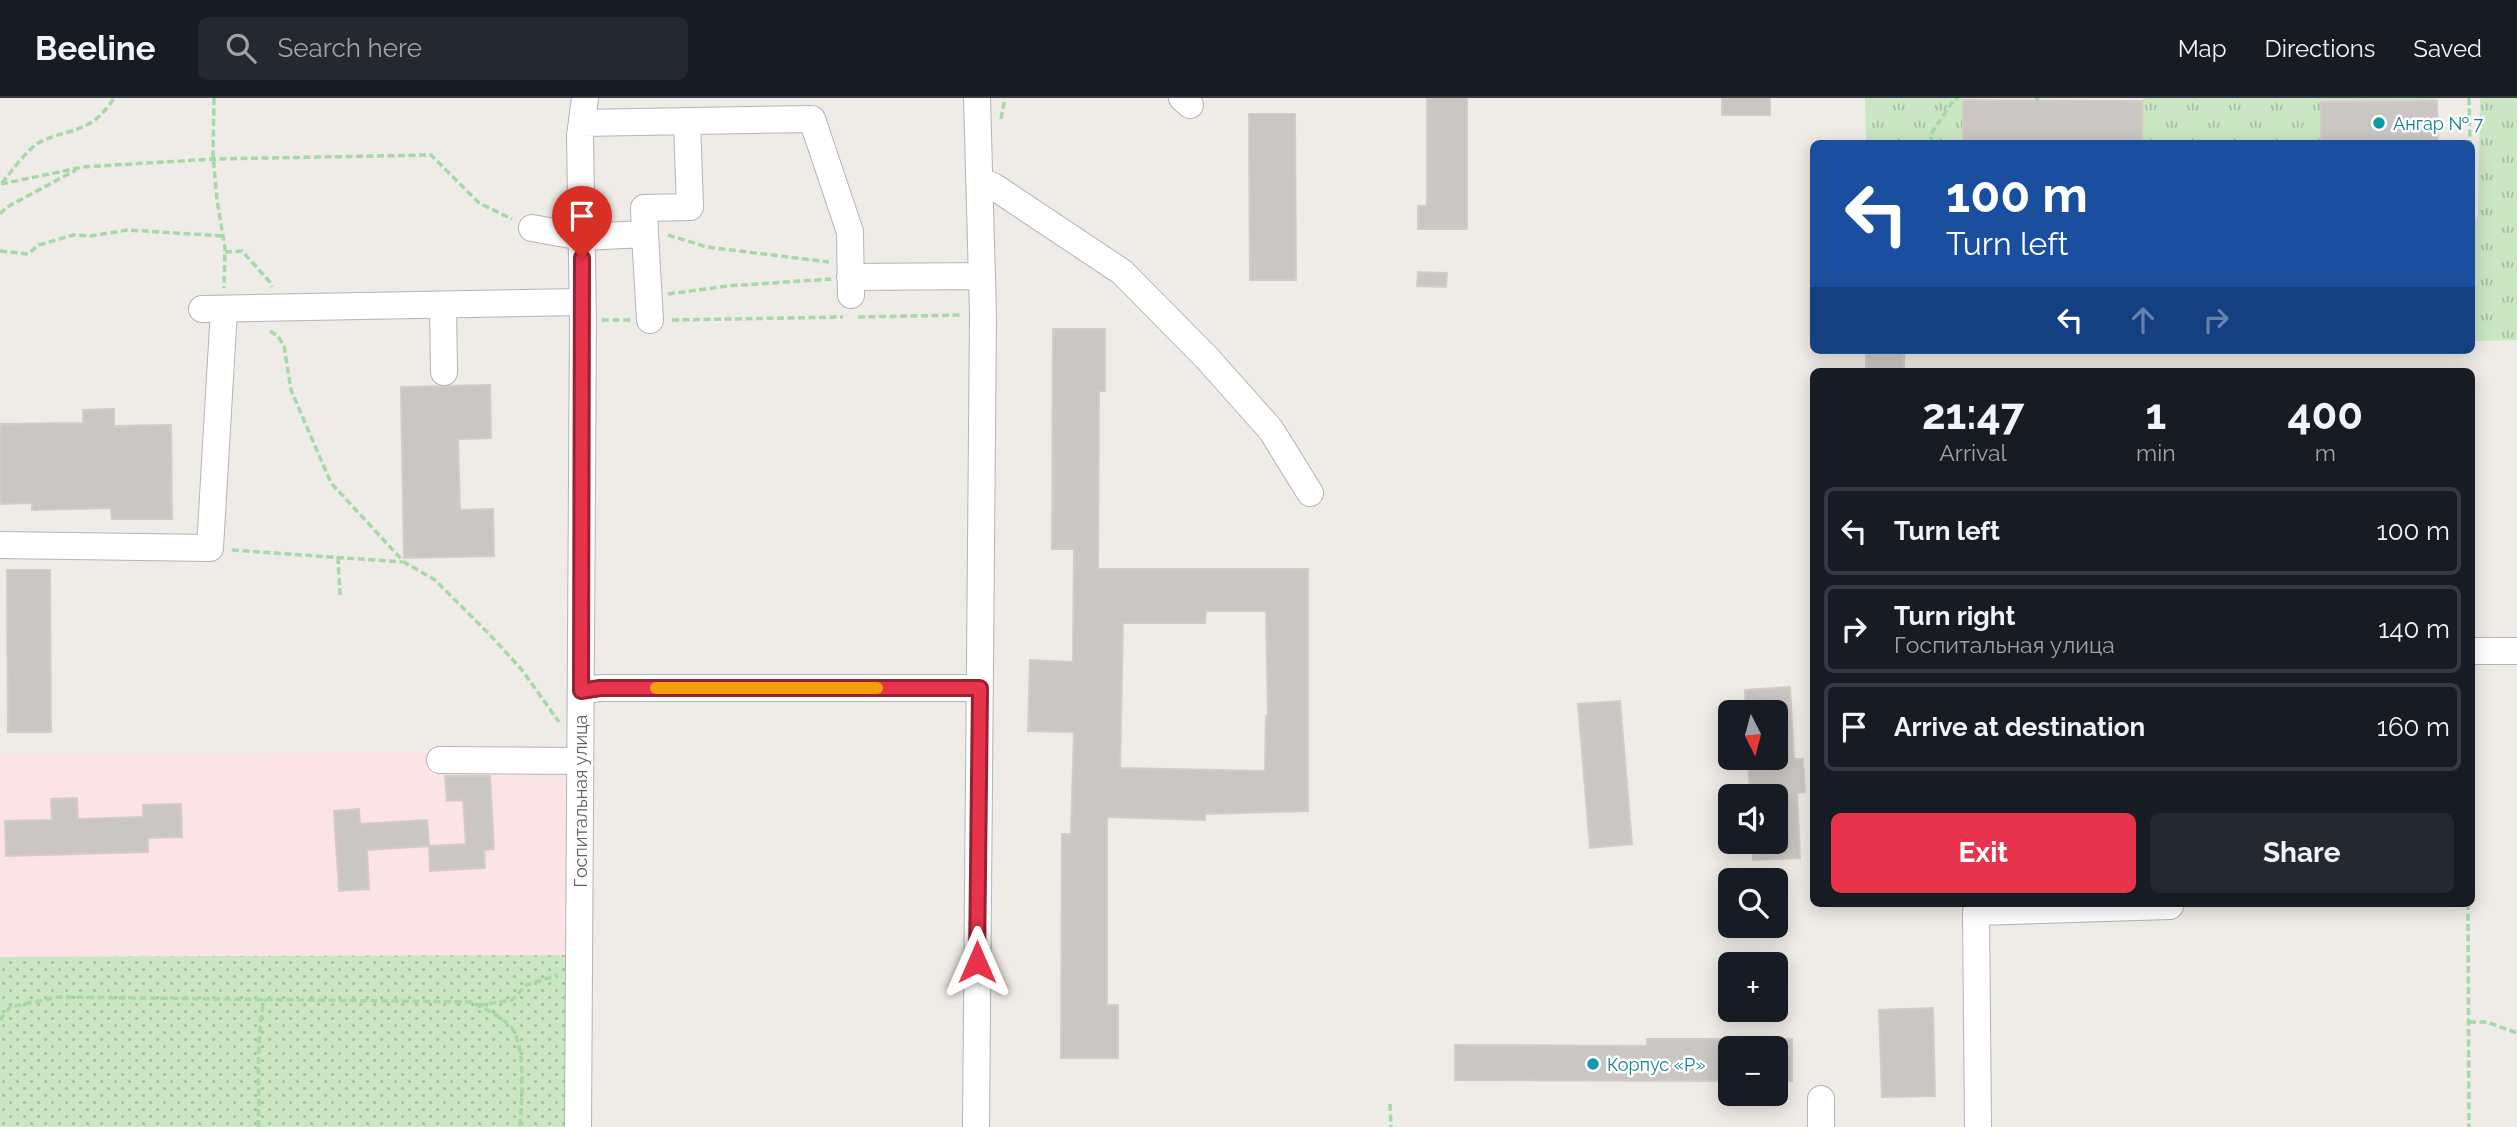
<!DOCTYPE html>
<html lang="en">
<head>
<meta charset="utf-8">
<style>
	body { margin:0; font-family:Raleway,sans-serif; background:#242831; color:#f1f3f6; height:100vh; display:flex; flex-direction:column; font-size:26px; white-space:nowrap }
	* { box-sizing:border-box; margin:0 }
	p { font-size:23px; color:#9ea1a6 }
	.icon { flex:none; width:38px; height:38px; fill:none; stroke:currentColor; stroke-width:2; stroke-linecap:round; stroke-linejoin:round }
	.map { position:relative; flex:1; overflow:hidden }
	.panel { position:absolute; left:1810px; top:270px; width:665px; height:539px; display:flex; flex-direction:column; background:#171b24; border-radius:10px; box-shadow:0 4px 18px #0003 }
	.panel>* { flex:none }
	.top-card { position:absolute; left:1810px; top:42px; width:665px; height:214px; border-radius:10px; box-shadow:0 4px 18px #0003; background:#1a4fa0; color:#fff; overflow:hidden }
	.needle { width:46px; rotate:174deg }
	.tools { position:absolute; left:1718px; top:602px; display:grid; gap:14px }
	.tools a { display:grid; place-items:center; width:70px; height:70px; border-radius:10px; background:#171b24; box-shadow:0 4px 18px #0003; font-size:35px }
	.pin { position:absolute; display:grid; place-items:center; width:60px; height:60px; color:#fff; margin:-72px -30px; border-radius:50% 50% 50% 0; rotate:-45deg; box-shadow:0 0 7px #0007 }
	.pin .icon { rotate:45deg }
	.me { position:absolute; width:77px; margin:-38px; rotate:0deg; stroke-linejoin:round; filter:drop-shadow(0 0 5px #0008) }
	.turn { display:flex; align-items:center; gap:24px; height:147px; padding:0 21px; font-size:32px }
	.turn .icon { width:91px; height:91px; stroke-width:2.5 }
	.turn b { display:block; font-size:49px; line-height:60px }
	.lanes { display:flex; align-items:center; height:66px; padding:0 21px; background:#0003; justify-content:center; gap:35px; direction:ltr }
	.lanes .off { opacity:.35 }
	.eta { display:flex; justify-content:space-evenly; align-items:center; height:119px; text-align:center }
	.eta b { font-size:42px; font-weight:700; line-height:49px }
	.primary-button { display:flex; gap:14px; margin-top:auto; padding:14px 21px }
	.primary-button a { flex:1; height:80px; border-radius:10px; background:#e7344c; color:#fff; font-size:28px; font-weight:700; line-height:80px; text-align:center }
	.primary-button a+a { background:#242831; color:#f1f3f6 }
	ul { padding:0; list-style:none }
	li { display:flex; align-items:center; gap:21px; height:88px; margin:0 14px 10px; padding:0 7px; border:4px solid #363941; border-radius:10px }
	li div { flex:1 }
	li b { display:block; font-size:26px }
	li em { font-style:normal }
	header { display:flex; align-items:center; gap:42px; box-sizing:border-box; height:98px; padding:0 35px; background:#171b24; border-bottom:2px solid #363941 }
	header strong { font-size:33px }
	nav { display:flex; gap:38px; margin-inline-start:auto; font-size:24px }
	.search { width:490px; height:63px; background:#242831; display:flex; align-items:center; gap:18px; box-sizing:border-box; padding:0 24px; border-radius:10px; color:#9ea1a6; font-size:26px }
	.map>svg:first-child { display:block }
	.medical { fill:#fbe3e6 }
	.grass { fill:url(#grass-tufts) }
	.park { fill:url(#park-dots) }
	.building { fill:#cac6c3; stroke:#d4ccc4; stroke-width:2; fill-rule:evenodd }
	.lines { fill:none; stroke-linecap:round; stroke-linejoin:round }
	.minor-casing { stroke:#b1b5b8; stroke-width:28 }
	.path { stroke:#a6d8a8; stroke-width:3.5; stroke-dasharray:7 3.5; stroke-linecap:butt }
	.minor { stroke:#fff; stroke-width:26 }
	.route-casing { stroke:#962231; stroke-width:18 }
	.route { stroke:#e7344c; stroke-width:12 }
	.slow { stroke:#f59e0b; stroke-width:12 }
	.culture-dot { fill:#0f9aa8; stroke:#fff; stroke-width:2.5 }
	.labels { text-anchor:middle; dominant-baseline:central; stroke-width:5; stroke-linejoin:round; paint-order:stroke }
	.culture-label { font-size:18px; fill:#0d838f; stroke:#fff; text-anchor:start }
	.street-label { font-size:18px; fill:#5d6366; stroke:#fff }
</style>
</head>
<body>
<header>
<strong>Beeline</strong>
<div class="search"><svg class="icon" aria-label="search" viewBox="0 0 24 24"><circle cx="10" cy="10" r="6"/><path d="M15 15l6 6"/></svg>Search here</div>
<nav><a>Map</a><a>Directions</a><a>Saved</a></nav>
</header>
<div class="map">
<svg width="2517" height="1029" viewBox="0 0 2517 1029">
	<defs>
		<pattern id="grass-tufts" width="24" height="20" patternUnits="userSpaceOnUse" patternTransform="scale(1.75)"><rect width="24" height="20" fill="#cae6c3"/><path d="M3 7l-1-3M5 7V3M7 7l1-3M15 17l-1-3M17 17v-4M19 17l1-3" fill="none" stroke="#a7bea2"/></pattern>
		<pattern id="park-dots" width="8" height="8" patternUnits="userSpaceOnUse" patternTransform="scale(1.75)"><rect width="8" height="8" fill="#cae6c3"/><path d="M2 2h.1M6 6h.1" fill="none" stroke="#a7bea2" stroke-width="1.8" stroke-linecap="round"/></pattern>
	</defs>
	<rect width="100%" height="100%" fill="#efebe6"/>
	<path class="medical" d="M570,653L569,857L0,859V658Z"/>
	<path class="grass" d="M1865,0H1962L1963,45H1866Z
		M2143,0H2437V3L2321,4V45L2142,46Z
		M2480,0H2517V242L2471,243V130L2478,118Z"/>
	<path class="park" d="M569,857L591,1029H0V859Z"/>
	<path class="building" d="M1427,0H1467V131H1418V108H1427Z
		M1722,0H1770V17H1722Z
		M1963,2L2142,3V46H1963Z
		M2437,3L2438,46H2321V4Z
		M1249,16H1295L1296,182H1250Z
		M1418,174L1447,175L1446,189L1417,188Z
		M1053,231H1105V293H1099L1098,471H1308V713L1205,716V722L1107,719V907H1118V960H1061L1062,736H1071L1074,634L1028,633L1030,562L1073,564L1074,451H1052ZM1206,513H1266L1268,618H1266L1265,673L1120,670L1123,525H1205Z
		M1866,252H1904V273H1866Z
		M490,287L491,340L458,341L460,412L493,411L494,458L404,460L401,289Z
		M114,311V328L171,327L172,421H112L111,410L32,412V405L0,406V326L83,325V312Z
		M7,472H50L51,634H8Z
		M1790,589L1794,661H1803L1805,694L1797,695L1800,760L1753,762L1752,744H1776V698H1750L1748,660H1776V614H1746L1745,592Z
		M1620,603L1632,746L1590,750L1578,606Z
		M445,678H490L494,751L484,752L485,770L430,773L429,748L466,746L463,702L447,703Z
		M77,700L78,721L143,719V707L181,706L182,739L148,740V754L6,758L5,723L52,722L51,701Z
		M359,711L360,726L427,722L429,748L367,752L369,791L339,793L334,713Z
		M1933,910L1935,998L1882,999L1879,912Z
		M1647,941H1731V983L1455,982V947L1647,948Z
		M1776,941H1792V983H1776Z"/>
	<g class="lines">
		<g class="minor-casing">
			<path id="minor" d="M1182,0L1190,7
				M582,25L812,21L850,134L851,197
				M979,82L993,88L1122,174L1207,260L1271,332L1310,395
				M532,130L582,139L645,136L650,222
				M645,136L644,110L690,109L687,23
				M850,179L982,178
				M443,207L444,274
				M202,211L582,204
				M0,447L210,450L224,211
				M2471,553H2517
				M581,593L600,590H980
				M440,662L580,663
				M578,1029L583,223L580,38L585,0
				M976,1029L983,217L977,0
				M1821,1029V1001
				M1978,1029L1976,814L2170,808V805"/>
		</g>
		<path class="path" d="M214,0L213,57L217,102L225,150L224,190
			M2469,0L2470,46
			M2036,3L2038,0
			M1001,21L1005,0
			M1931,46V36L1953,3L1958,0
			M2,85C11,74 28,50 40,44C72,29 91,36 114,0
			M1,86L83,69L213,61L431,57L479,105L512,121
			M0,116L7,109L76,72
			M668,137L707,149L829,164
			M0,153L28,156L39,147L73,137L90,138L128,132L223,138
			M225,154L242,153L269,183L272,189
			M668,196L728,188L831,181
			M858,219L962,217
			M602,222H630
			M672,222L843,219
			M270,233L278,238L284,248L291,292L331,385L404,464L435,482L492,539L522,572L559,624
			M232,452L402,464
			M338,459L340,497
			M2468,805L2469,1029
			M479,907L512,902L526,887L558,877
			M0,922L10,909L58,899L471,904C484,910 498,917 509,927C528,946 521,1002 520,1029
			M2469,924H2487L2517,935
			M1390,1006L1391,1029
			M259,1029C257,1019 260,1011 259,1001C258,968 258,934 264,901"/>
		<use href="#minor" class="minor"/>
	</g>
	<g class="lines">
		<g class="route-casing">
			<path id="route" d="M582,160L581,593L600,590H980L977,864"/>
		</g>
		<use href="#route" class="route"/>
		<path class="slow" d="M656,590H877"/>
	</g>
	<g class="culture-dot">
		<circle cx="2379" cy="25" r="7"/>
		<circle cx="1593" cy="966" r="7"/>
	</g>
	<g class="labels">
		<g class="culture-label">
			<text x="2393" y="25">Ангар № 7</text>
			<text x="1607" y="966">Корпус «Р»</text>
		</g>
		<g class="street-label">
			<text transform="translate(580 703) rotate(-90)">Госпитальная улица</text>
		</g>
	</g>
</svg>
<div class="tools">
<a><svg class="needle" viewBox="-14 -14 28 28"><path d="M0-13l5 13h-10z" fill="#e53935"/><path d="M0 13l5-13h-10z" fill="#9ea1a6"/></svg></a>
<a><svg class="icon" aria-label="sound" viewBox="0 0 24 24"><path d="M4 9h4l5-4v14l-5-4H4zM17 9q2 3 0 6"/></svg></a>
<a><svg class="icon" aria-label="search" viewBox="0 0 24 24"><circle cx="10" cy="10" r="6"/><path d="M15 15l6 6"/></svg></a>
<a>+</a>
<a>−</a>
</div>
<div class="pin" style="left:582px;top:160px;background:#d93025"><svg class="icon" aria-label="arrive" viewBox="0 0 24 24"><path d="M6 21V4h12l-3 4 3 4H6"/></svg></div>
<svg class="me" style="left:977px;top:864px" viewBox="-20 -20 40 40"><path d="M0-17L14 15 0 8-14 15z" fill="#e7344c" stroke="#fff" stroke-width="4"/></svg>
<div class="top-card">
<div class="turn"><svg class="icon" aria-label="left" viewBox="0 0 24 24"><path d="M17 20v-9H6M10 6l-5 5 5 5"/></svg><div><b>100 m</b>Turn left</div></div>
<div class="lanes"><svg class="icon" aria-label="left" viewBox="0 0 24 24"><path d="M17 20v-9H6M10 6l-5 5 5 5"/></svg><svg class="icon off" aria-label="ahead" viewBox="0 0 24 24"><path d="M12 20V5M6 11l6-6 6 6"/></svg><svg class="icon off" aria-label="right" viewBox="0 0 24 24"><path d="M7 20v-9h11M14 6l5 5-5 5"/></svg></div>
</div>
<section class="panel">
<div class="eta">
<div><b>21:47</b><p>Arrival</p></div>
<div><b>1</b><p>min</p></div>
<div><b>400</b><p>m</p></div>
</div>
<ul>
<li><svg class="icon" aria-label="left" viewBox="0 0 24 24"><path d="M17 20v-9H6M10 6l-5 5 5 5"/></svg><div><b>Turn left</b></div><em>100 m</em></li>
<li><svg class="icon" aria-label="right" viewBox="0 0 24 24"><path d="M7 20v-9h11M14 6l5 5-5 5"/></svg><div><b>Turn right</b><p>Госпитальная улица</p></div><em>140 m</em></li>
<li><svg class="icon" aria-label="arrive" viewBox="0 0 24 24"><path d="M6 21V4h12l-3 4 3 4H6"/></svg><div><b>Arrive at destination</b></div><em>160 m</em></li>
</ul>
<div class="primary-button"><a>Exit</a><a>Share</a></div>
</section>
</div>
</body>
</html>
